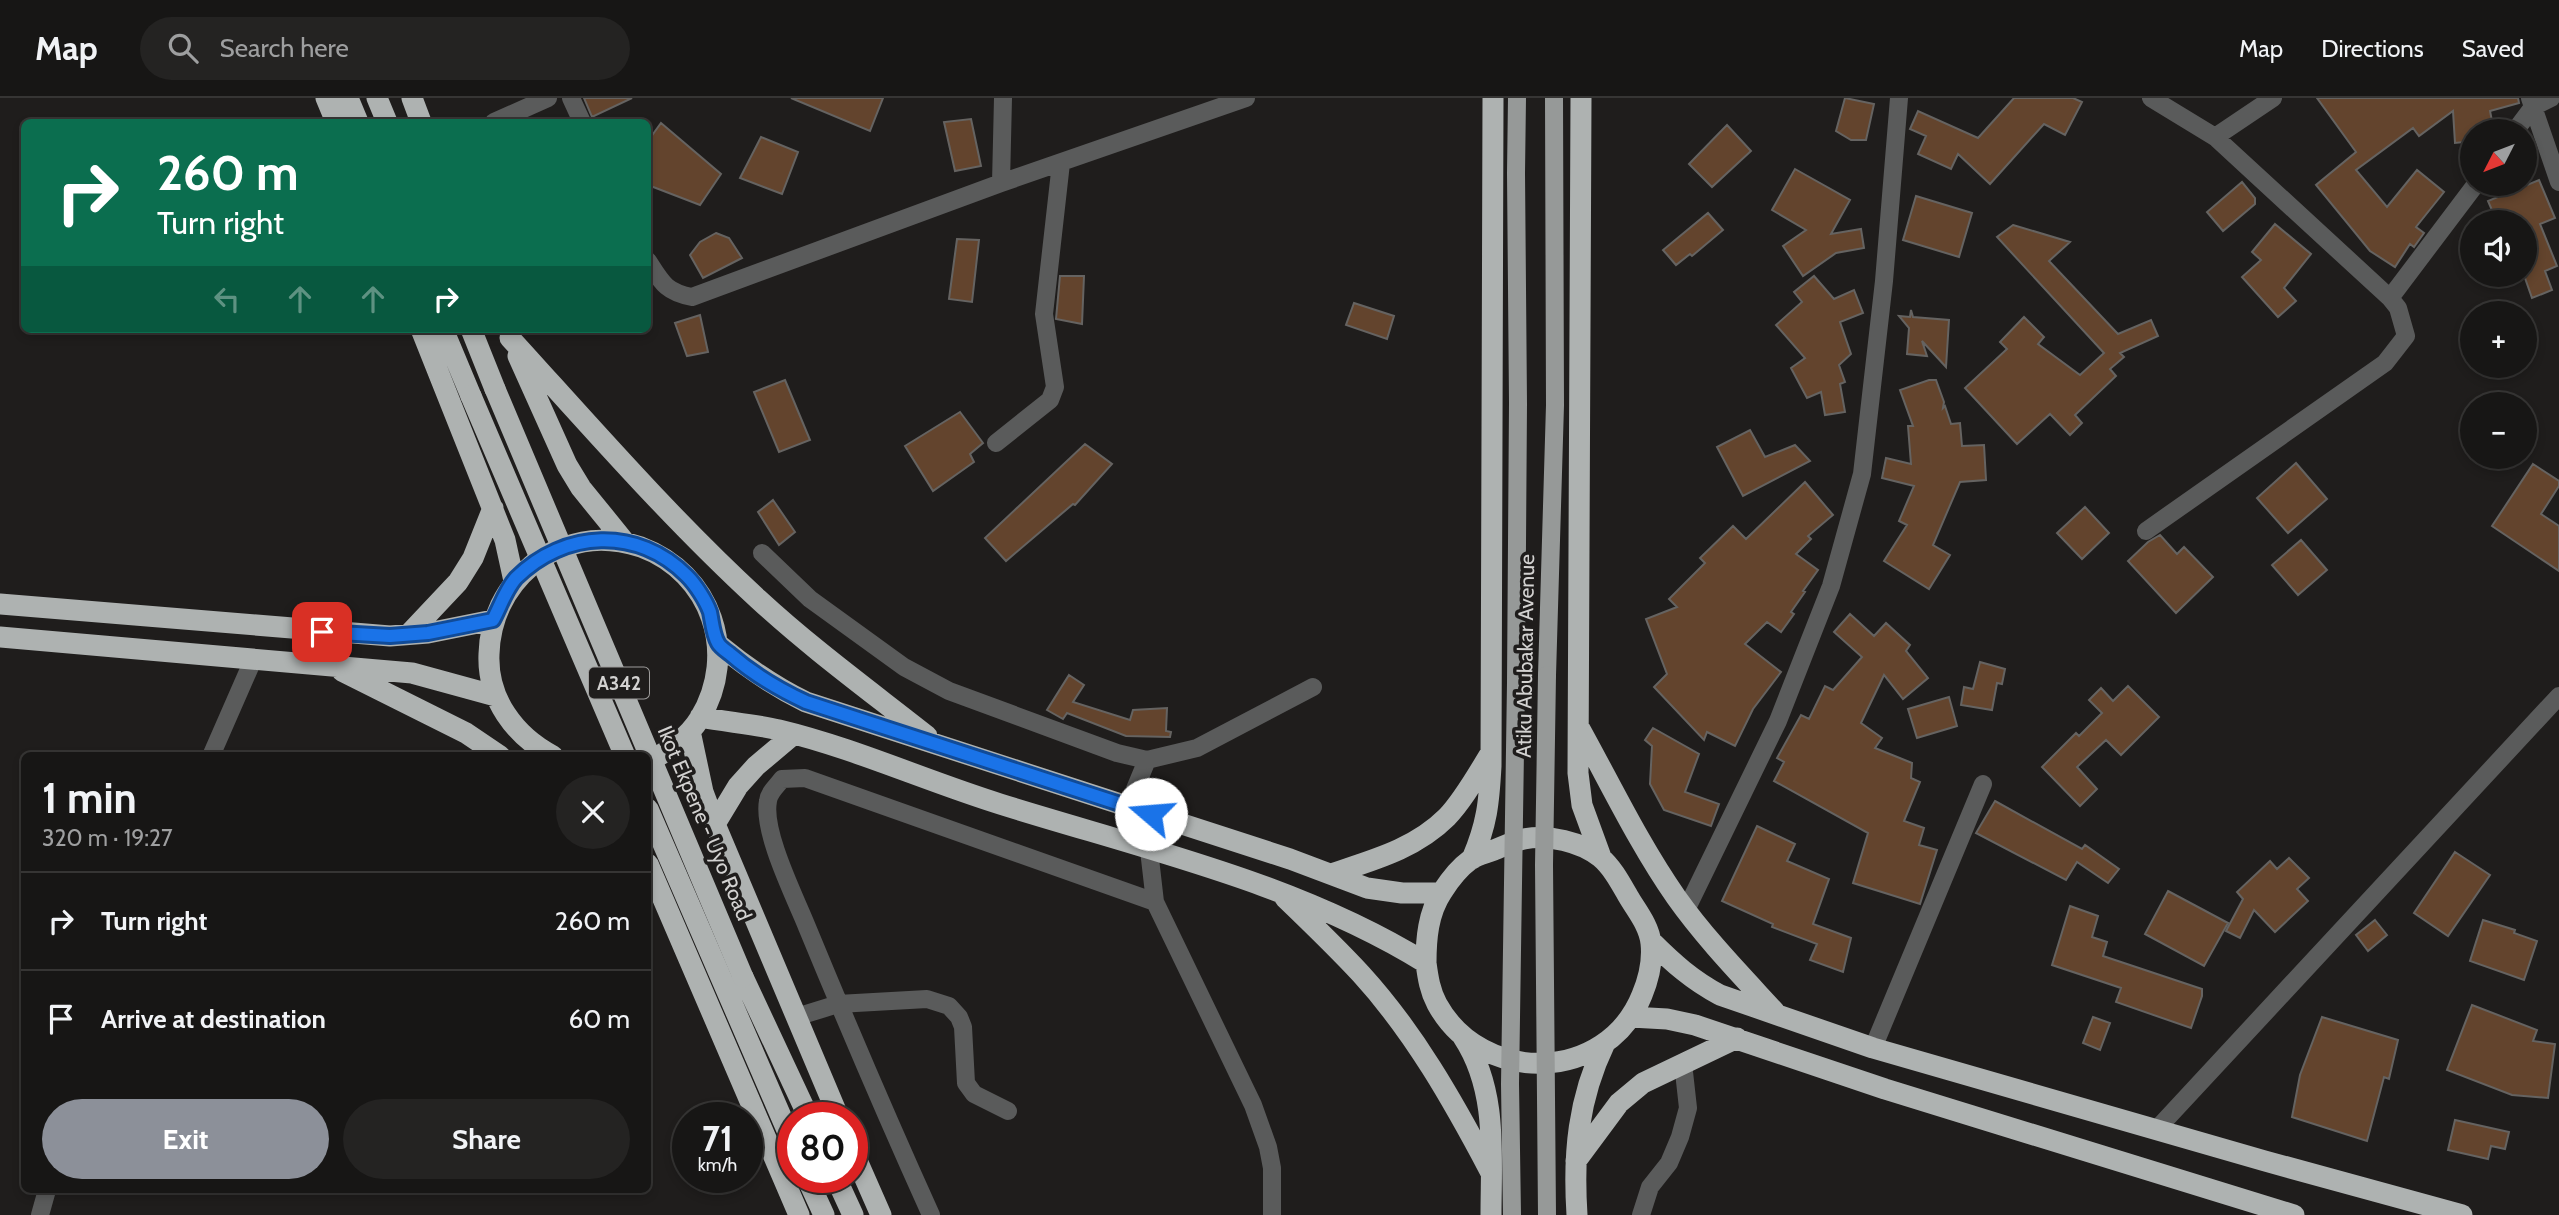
<!DOCTYPE html>
<html lang="en">
<head>
<meta charset="utf-8">
<style>
	body { margin:0; font-family:Cabin,sans-serif; background:#242322; color:#f1f3f6; height:100vh; display:flex; flex-direction:column; font-size:26px; white-space:nowrap }
	* { box-sizing:border-box; margin:0 }
	p { font-size:23px; color:#9e9fa0 }
	.icon { flex:none; width:38px; height:38px; fill:none; stroke:currentColor; stroke-width:2; stroke-linecap:round; stroke-linejoin:round }
	.map { position:relative; flex:1; overflow:hidden }
	.panel { position:absolute; left:21px; top:654px; width:630px; height:441px; display:flex; flex-direction:column; background:#171615; border-radius:10px; box-shadow:0 4px 10px #0003,0 0 0 2px #363534 }
	.panel>* { flex:none }
	.top-card { position:absolute; left:21px; top:21px; width:630px; height:214px; border-radius:10px; box-shadow:0 4px 10px #0003,0 0 0 2px #363534; background:#0b6e4f; color:#fff; overflow:hidden }
	.needle { width:46px; rotate:228deg }
	.fabs { position:absolute; left:2460px; top:21px; display:grid; gap:14px }
	.fabs a { display:grid; place-items:center; width:77px; height:77px; border-radius:50%; background:#171615; box-shadow:0 4px 10px #0003,0 0 0 2px #363534; font-size:35px }
	.speed { position:absolute; left:672px; top:1004px; display:flex; gap:14px; font-size:35px; font-weight:700; text-align:center }
	.speed>* { display:grid; place-content:center; width:91px; height:91px; border-radius:50%; background:#171615; box-shadow:0 4px 10px #0003,0 0 0 2px #363534; line-height:1 }
	.speed small { font-size:18px; font-weight:400 }
	.speed .limit { border:10px solid #d22; background:#fff; color:#111 }
	.pin { position:absolute; display:grid; place-items:center; width:60px; height:60px; color:#fff; margin:-30px; border-radius:14px; box-shadow:0 4px 10px #0006 }
	.me { position:absolute; width:77px; margin:-38px; rotate:288deg; stroke-linejoin:round; filter:drop-shadow(0 0 5px #0008) }
	.turn { display:flex; align-items:center; gap:24px; height:147px; padding:0 21px; font-size:32px }
	.turn .icon { width:91px; height:91px; stroke-width:2.5 }
	.turn b { display:block; font-size:49px; line-height:60px }
	.lanes { display:flex; align-items:center; height:66px; padding:0 21px; background:#0003; justify-content:center; gap:35px; direction:ltr }
	.lanes .off { opacity:.35 }
	.round { display:grid; place-items:center; flex:none; width:74px; height:74px; border-radius:37px; background:#242322 }
	.head { display:flex; align-items:center; justify-content:space-between; height:119px; padding:0 21px }
	h1 { font-size:42px; font-weight:700; line-height:52px }
	.action { display:flex; gap:14px; margin-top:auto; padding:14px 21px }
	.action a { flex:1; height:80px; border-radius:42px; background:#8c9099; color:#fff; font-size:28px; font-weight:700; line-height:80px; text-align:center }
	.action a+a { background:#242322; color:#f1f3f6 }
	ul { padding:0; list-style:none }
	li { display:flex; align-items:center; gap:21px; height:98px; padding:0 21px; border-top:2px solid #363534 }
	li div { flex:1 }
	li b { display:block; font-size:26px }
	li em { font-style:normal }
	header { display:flex; align-items:center; gap:42px; box-sizing:border-box; height:98px; padding:0 35px; background:#171615; border-bottom:2px solid #363534 }
	header strong { font-size:33px }
	nav { display:flex; gap:38px; margin-inline-start:auto; font-size:24px }
	.search { width:490px; height:63px; background:#242322; display:flex; align-items:center; gap:18px; box-sizing:border-box; padding:0 24px; border-radius:38px; color:#9e9fa0; font-size:26px }
	.map>svg:first-child { display:block }
	.building { fill:#63442d; stroke:#656361; stroke-width:2 }
	.lines { fill:none; stroke-linecap:round; stroke-linejoin:round }
	.minor { stroke:#5a5b5b; stroke-width:18 }
	.major { stroke:#969998; stroke-width:18 }
	.highway { stroke:#aeb2b1; stroke-width:21 }
	.major-bridge { stroke:#969998; stroke-width:18 }
	.highway-bridge { stroke:#aeb2b1; stroke-width:21 }
	.route-casing { stroke:#114b97; stroke-width:18 }
	.route { stroke:#1a73e8; stroke-width:12 }
	.labels { text-anchor:middle; dominant-baseline:central; stroke-width:7; stroke-linejoin:round; paint-order:stroke }
	.shield { fill:#1f1d1c; stroke:#9d9c9b; stroke-width:2 }
	.shield-label { font-size:19px; font-weight:bold; fill:#d3d2d1 }
	.street-label { font-size:21px; fill:#d3d2d1; stroke:#1f1d1c }
</style>
</head>
<body>
<header>
<strong>Map</strong>
<div class="search"><svg class="icon" aria-label="search" viewBox="0 0 24 24"><circle cx="10" cy="10" r="6"/><path d="M15 15l6 6"/></svg>Search here</div>
<nav><a>Map</a><a>Directions</a><a>Saved</a></nav>
</header>
<div class="map">
<svg width="2559" height="1117" viewBox="0 0 2559 1117">
	<rect width="100%" height="100%" fill="#1f1d1c"/>
	<path class="building" d="M584,0H632L592,19Z
		M791,0H883L870,33Z
		M1845,0L1874,6L1866,42H1851L1836,33Z
		M2014,0H2073L2082,4L2065,37L2044,26L1990,86L1958,56L1951,71L1918,56L1926,38L1910,31L1918,13L1978,40Z
		M2317,0H2518L2519,5L2490,13L2494,33H2473V43L2455,45L2453,13L2419,38L2413,30L2356,72L2387,109L2417,72L2444,94L2416,129L2424,135L2414,149L2410,146L2395,169L2370,153L2316,87L2356,54Z
		M971,21L981,68L955,73L944,24Z
		M661,25L721,76L700,107L648,87V43Z
		M1727,27L1751,53L1712,89L1689,66Z
		M761,39L798,54L782,96L740,80Z
		M1795,71L1850,102L1831,136L1861,131L1864,150L1836,155L1803,178L1783,148L1806,132L1772,112Z
		M2539,82L2555,120L2540,126L2557,168L2545,173L2552,192L2532,200L2525,180V124H2497L2488,103Z
		M2242,84L2255,100V106L2223,133L2207,114Z
		M1916,98L1972,115L1959,159L1903,142Z
		M1708,115L1723,132L1692,158L1690,156L1676,167L1663,152Z
		M2275,126L2311,156L2284,190L2296,203L2278,219L2242,179L2261,162L2252,154Z
		M2013,127L2070,144L2049,163L2118,236L2151,222L2158,238L2120,255L2124,259L2110,271L2116,278L2075,317L2082,325L2070,337L2050,316L2017,346L1965,290L2007,251L2000,244L2024,219L2044,239L2038,246L2080,277L2104,255L1997,139Z
		M716,135L729,140L742,160L703,180L690,157L700,144Z
		M957,141L979,142L972,204L949,201Z
		M1060,178H1084L1082,226L1056,221Z
		M1814,178L1834,201L1854,192L1863,215L1840,224L1851,256L1839,267L1845,284L1840,286L1845,314L1825,317L1821,294L1807,300L1791,270L1805,260L1776,227L1802,204L1794,194Z
		M1354,205L1394,218L1387,241L1346,227Z
		M1911,212L1913,219L1949,222L1946,269L1922,243L1927,258L1907,256L1909,230L1899,218L1910,219Z
		M700,217L708,254L687,258L675,225Z
		M785,282L810,342L779,354L754,294Z
		M1929,282H1936L1944,304L1943,310L1945,308L1951,326L1960,325L1962,348L1984,347L1986,382L1960,384L1933,447L1950,457L1929,491L1884,463L1907,427L1899,423L1914,388L1882,380L1886,360L1911,366L1908,328H1913L1900,292Z
		M960,314L983,345L970,356L974,364L933,393L905,348Z
		M1750,332L1765,359L1795,347L1810,363L1743,398L1717,349Z
		M1085,346L1112,366L1075,407L1073,406L1006,463L985,440Z
		M2296,365L2327,401L2288,435L2257,400Z
		M2533,366L2559,383V388L2541,416L2559,428V473L2492,428Z
		M1805,384L1833,417L1808,438L1811,441L1796,456L1818,472L1803,493L1805,494L1791,514L1794,516L1781,534L1767,524L1745,546L1781,574L1753,611L1735,648L1707,634L1704,642L1654,589L1667,576L1646,521L1677,509L1669,501L1705,465L1700,460L1733,428L1746,441Z
		M773,402L795,434L779,447L758,414Z
		M2085,409L2109,435L2082,461L2057,435Z
		M2160,437L2177,456L2184,449L2213,479L2176,515L2128,463L2148,444Z
		M2301,442L2327,472L2298,497L2272,467Z
		M1850,516L1874,538L1886,525L1910,547L1906,553L1928,580L1903,601L1884,577L1861,625L1882,640L1875,650L1912,665L1911,680L1920,684L1904,723L1924,730L1919,747L1937,752L1920,806L1853,785L1868,735L1774,683L1784,664L1777,660L1801,617L1809,621L1825,588L1833,592L1862,559L1834,534Z
		M1980,564L2005,571L2002,586L1997,585L1992,612L1961,607L1964,589L1973,591Z
		M1069,577L1084,587L1073,604L1130,622L1133,612L1167,610L1166,633L1171,634L1170,639L1126,638L1067,615L1063,621L1047,612Z
		M2128,588L2159,619L2121,657L2106,642L2077,669L2097,691L2080,708L2042,669L2076,635L2079,638L2102,615L2089,602L2101,590L2113,603Z
		M1949,599L1957,628L1917,640L1908,611Z
		M1653,630L1699,656L1685,694L1719,706L1711,728L1664,712L1650,686L1652,648L1645,642Z
		M1995,703L2082,751L2085,747L2119,771L2108,785L2077,764L2066,782L1976,735Z
		M1757,728L1795,746L1787,763L1829,781L1813,826L1851,840L1843,874L1810,862L1817,846L1772,829L1773,826L1722,803Z
		M2455,754L2490,777L2448,838L2414,815Z
		M2289,760L2309,780L2297,791L2308,803L2275,834L2254,812L2240,840L2226,833L2243,801L2237,794L2270,763L2277,771Z
		M2168,793L2228,825L2204,868L2145,836Z
		M2070,808L2098,818L2092,839L2107,844L2103,858L2202,891V898L2191,930L2116,904L2121,890L2052,867Z
		M2375,822L2387,837L2368,853L2356,837Z
		M2483,822L2515,832L2514,835L2537,843L2524,882L2470,863Z
		M2472,907L2537,932L2533,943L2555,946L2548,1000L2512,997L2447,972Z
		M2093,919L2110,925L2100,952L2083,945Z
		M2322,919L2398,942L2389,981L2384,979L2367,1043L2292,1019L2300,977Z
		M2455,1022L2509,1034L2505,1051L2491,1048L2488,1061L2448,1052Z"/>
	<g class="lines">
		<path class="minor" d="M571,0L582,24
			M2530,0L2559,84
			M494,24L548,0
			M2515,33L2533,9L2551,0
			M2215,39L2273,0
			M1001,85L1003,0
			M648,163C662,185 666,194 692,199L1001,85L1246,0
			M2390,200L2476,86
			M996,345L1050,302L1055,289L1044,216L1061,65
			M2146,433L2385,265L2406,238L2398,210L2390,200L2215,39L2151,0
			M762,455L810,501L904,569L949,593L1117,655L1147,662L1197,650L1313,589
			M211,658L253,562
			M1128,708L1147,662
			M1149,752L1155,804L1253,1007L1268,1049L1272,1070V1117
			M1686,812L1778,623L1831,488L1862,376L1884,183L1899,0
			M796,919L838,906L927,901L949,908L959,919L963,929L966,985L974,996L1008,1013
			M1873,950L1983,686
			M2156,1032L2559,598
			M40,1117L47,1092
			M931,1117C888,1022 847,926 807,829C795,799 762,734 768,703C769,694 777,688 782,681L805,680L1155,804
			M1641,1117L1650,1089L1669,1065L1680,1039L1688,1010L1683,965"/>
		<path class="major" d="M1547,577L1555,307L1554,0
			M1516,585L1518,305L1516,75L1517,0"/>
		<path class="highway" d="M326,0L336,24
			M348,0L358,24
			M377,0L387,24
			M412,0L421,24
			M1581,0L1578,675L1582,707L1601,759
			M421,231L505,442L514,483
			M443,231L471,298
			M471,231L495,291
			M510,240C591,329 669,419 758,501C811,550 870,593 927,638
			M518,258L567,367L581,390L624,443
			M0,506L390,538L428,535L493,522
			M409,536L458,484L473,460L493,410
			M0,539L412,575L496,598
			M718,546C746,569 773,588 806,604L1290,761L1367,790L1402,795H1441
			M342,573L466,635L500,658
			M700,619C726,624 754,626 779,632C854,650 926,683 1000,706C1144,751 1297,785 1426,865C1428,880 1430,893 1437,906C1482,988 1607,985 1642,897C1649,880 1653,863 1651,845C1649,827 1636,812 1628,798C1620,784 1612,769 1600,759C1581,744 1548,736 1524,741C1514,743 1504,748 1494,752C1487,755 1477,757 1470,762C1459,770 1449,783 1442,794C1428,815 1426,841 1426,865
			M1580,631C1611,687 1639,746 1676,799C1705,840 1741,877 1775,914
			M690,633L703,694L715,726L839,1020
			M553,658C515,638 487,601 489,556C490,521 505,490 531,468C546,454 564,448 583,444C603,440 622,443 641,449C711,475 739,555 700,620C688,640 668,653 648,664
			M648,711L793,1046
			M715,726L738,688L756,668L794,636
			M1472,761C1487,726 1489,705 1491,668L1493,0
			M648,766L799,1117
			M1331,776C1373,762 1415,751 1447,719C1464,701 1477,677 1490,656
			M1285,800C1311,825 1337,850 1361,876C1414,934 1453,1003 1490,1073
			M1651,843C1673,865 1692,882 1720,897L1873,950L2265,1063L2462,1117
			M743,879L809,1020
			M1631,919L1667,921L1695,927L1885,991L2294,1117
			M1463,939C1498,992 1491,1056 1491,1117
			M852,1051L881,1117
			M1576,1063L1619,1005L1643,985L1737,940
			M807,1080L824,1117
			M836,1080L853,1117
			M1577,1117C1573,1055 1578,1001 1605,945"/>
		<path class="major-bridge" d="M1547,577L1544,767L1547,1117
			M1512,1117L1510,986L1516,585"/>
		<path class="highway-bridge" d="M495,291L743,879
			M471,298L625,658"/>
	</g>
	<g class="lines">
		<g class="route-casing">
			<path id="route" d="M322,534L390,538L428,535L493,522C500,509 506,491 516,480C564,432 638,428 687,478C696,487 706,503 710,514C712,523 713,537 718,545C720,549 726,553 730,556C753,576 778,591 806,604L1151,716"/>
		</g>
		<use href="#route" class="route"/>
	</g>
	<g class="labels">
		<rect class="shield" x="589" y="569.5" width="60" height="31" rx="5"/>
		<g class="shield-label">
			<text x="619" y="585">A342</text>
		</g>
		<g class="street-label">
			<text transform="translate(1525 558) rotate(-89)">Atiku Abubakar Avenue</text>
			<text transform="translate(705 725) rotate(67)">Ikot Ekpene - Uyo Road</text>
		</g>
	</g>
</svg>
<div class="fabs">
<a><svg class="needle" viewBox="-14 -14 28 28"><path d="M0-13l5 13h-10z" fill="#e53935"/><path d="M0 13l5-13h-10z" fill="#9e9fa0"/></svg></a>
<a><svg class="icon" aria-label="sound" viewBox="0 0 24 24"><path d="M4 9h4l5-4v14l-5-4H4zM17 9q2 3 0 6"/></svg></a>
<a>+</a>
<a>−</a>
</div>
<div class="speed"><div>71<small>km/h</small></div><div class="limit">80</div></div>
<div class="pin" style="left:322px;top:534px;background:#d93025"><svg class="icon" aria-label="arrive" viewBox="0 0 24 24"><path d="M6 21V4h12l-3 4 3 4H6"/></svg></div>
<svg class="me" style="left:1151px;top:716px" viewBox="-20 -20 40 40"><circle r="19" fill="#fff"/><path d="M0-13L10 11 0 6-10 11z" fill="#1a73e8"/></svg>
<div class="top-card">
<div class="turn"><svg class="icon" aria-label="right" viewBox="0 0 24 24"><path d="M7 20v-9h11M14 6l5 5-5 5"/></svg><div><b>260 m</b>Turn right</div></div>
<div class="lanes"><svg class="icon off" aria-label="left" viewBox="0 0 24 24"><path d="M17 20v-9H6M10 6l-5 5 5 5"/></svg><svg class="icon off" aria-label="ahead" viewBox="0 0 24 24"><path d="M12 20V5M6 11l6-6 6 6"/></svg><svg class="icon off" aria-label="ahead" viewBox="0 0 24 24"><path d="M12 20V5M6 11l6-6 6 6"/></svg><svg class="icon" aria-label="right" viewBox="0 0 24 24"><path d="M7 20v-9h11M14 6l5 5-5 5"/></svg></div>
</div>
<section class="panel">
<div class="head"><div><h1>1 min</h1><p>320 m · 19:27</p></div><a class="round"><svg class="icon" aria-label="close" viewBox="0 0 24 24"><path d="M6 6l12 12M18 6L6 18"/></svg></a></div>
<ul>
<li><svg class="icon" aria-label="right" viewBox="0 0 24 24"><path d="M7 20v-9h11M14 6l5 5-5 5"/></svg><div><b>Turn right</b></div><em>260 m</em></li>
<li><svg class="icon" aria-label="arrive" viewBox="0 0 24 24"><path d="M6 21V4h12l-3 4 3 4H6"/></svg><div><b>Arrive at destination</b></div><em>60 m</em></li>
</ul>
<div class="action"><a>Exit</a><a>Share</a></div>
</section>
</div>
</body>
</html>
